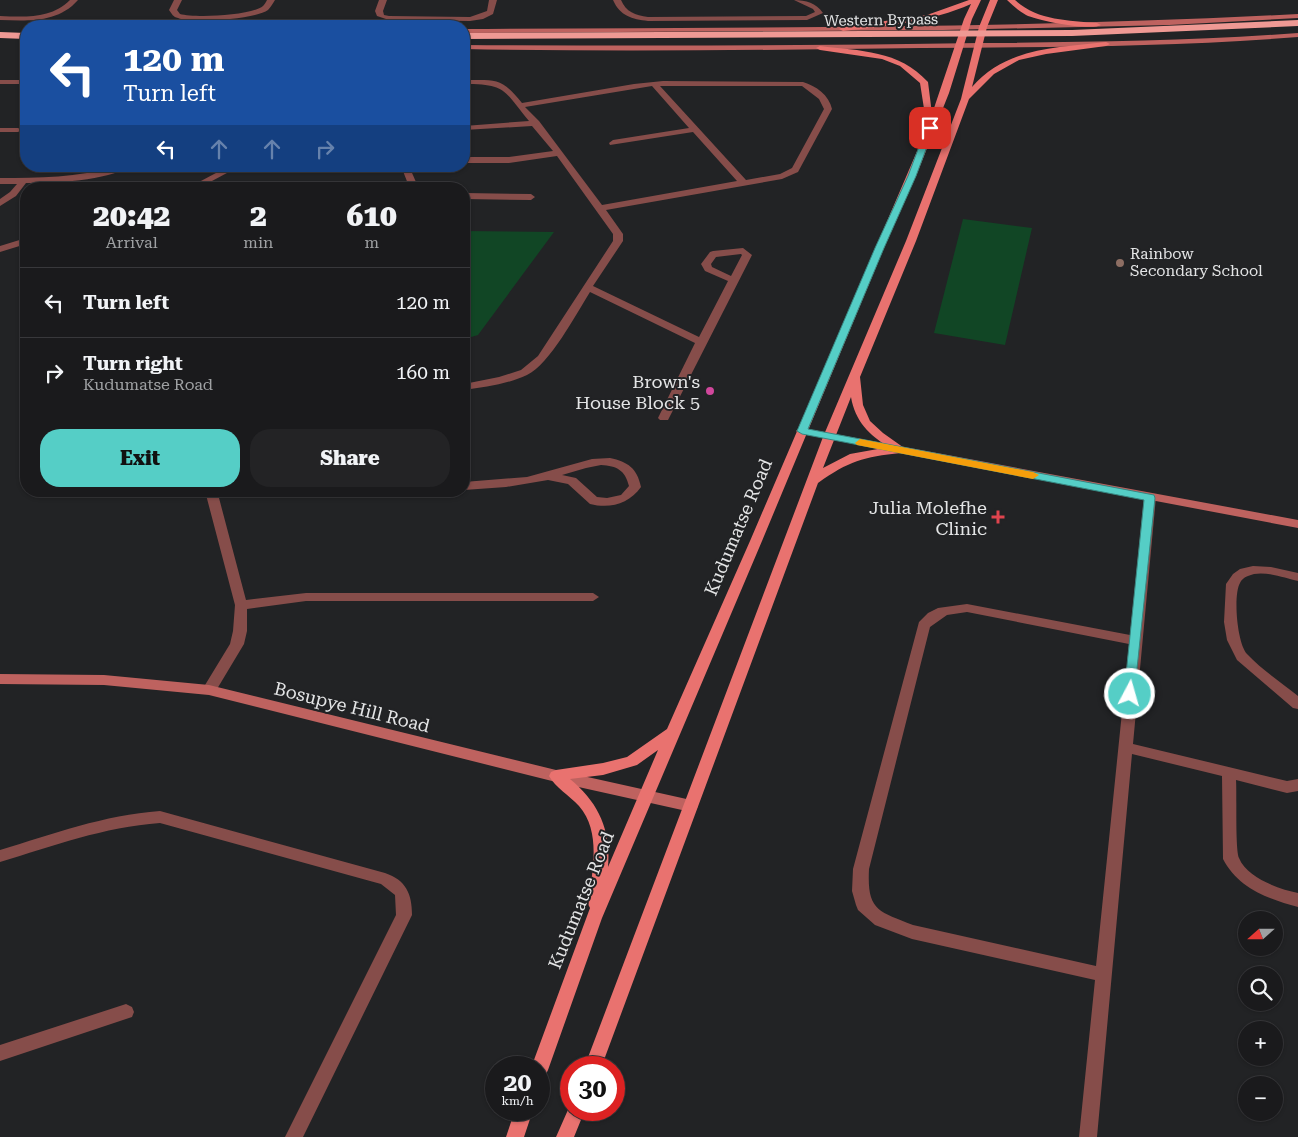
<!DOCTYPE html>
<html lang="en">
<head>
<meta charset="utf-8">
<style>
	body { margin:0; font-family:"Roboto Serif",serif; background:#232325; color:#f1f3f6; height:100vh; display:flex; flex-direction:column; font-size:19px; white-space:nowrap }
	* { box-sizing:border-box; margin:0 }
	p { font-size:16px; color:#9fa1a3 }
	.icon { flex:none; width:28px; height:28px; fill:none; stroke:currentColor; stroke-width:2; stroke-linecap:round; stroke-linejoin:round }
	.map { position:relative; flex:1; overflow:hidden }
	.sheet { position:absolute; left:20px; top:182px; width:450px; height:315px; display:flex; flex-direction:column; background:#1a1a1c; border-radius:20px; box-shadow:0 1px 4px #0004,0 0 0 1px #38383b }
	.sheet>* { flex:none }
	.banner { position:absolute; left:20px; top:20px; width:450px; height:152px; border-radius:20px; box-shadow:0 1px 4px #0004,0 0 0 1px #38383b; background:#1a4fa0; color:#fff; overflow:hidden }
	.needle { width:32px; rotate:249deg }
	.tools { position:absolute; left:1238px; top:911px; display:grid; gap:10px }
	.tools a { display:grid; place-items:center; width:45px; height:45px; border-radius:50%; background:#1a1a1c; box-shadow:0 1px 4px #0004,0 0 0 1px #38383b; font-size:25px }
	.speed { position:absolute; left:485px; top:1056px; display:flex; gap:10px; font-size:25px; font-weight:700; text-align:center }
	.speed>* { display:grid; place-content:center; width:65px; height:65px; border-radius:50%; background:#1a1a1c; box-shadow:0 1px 4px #0004,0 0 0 1px #38383b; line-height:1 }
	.speed small { font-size:12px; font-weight:400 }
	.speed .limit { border:8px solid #d22; background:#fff; color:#111 }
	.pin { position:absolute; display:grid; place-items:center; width:42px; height:42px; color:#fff; margin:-21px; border-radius:10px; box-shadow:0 2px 8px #0006 }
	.me { position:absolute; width:55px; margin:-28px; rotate:6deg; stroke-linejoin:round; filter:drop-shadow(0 0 4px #0008) }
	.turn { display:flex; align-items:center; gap:18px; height:105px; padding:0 20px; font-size:22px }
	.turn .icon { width:65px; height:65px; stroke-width:2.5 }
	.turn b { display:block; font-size:35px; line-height:42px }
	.lanes { display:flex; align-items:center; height:48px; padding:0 20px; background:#0003; justify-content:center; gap:25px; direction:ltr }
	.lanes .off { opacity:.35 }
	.eta { display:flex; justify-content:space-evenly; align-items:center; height:85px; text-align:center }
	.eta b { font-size:30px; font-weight:800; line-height:35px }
	.cta { display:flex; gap:10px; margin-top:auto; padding:10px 20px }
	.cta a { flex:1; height:58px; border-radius:20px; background:#55cec6; color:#111; font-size:20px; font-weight:800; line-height:58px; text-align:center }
	.cta a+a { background:#232325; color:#f1f3f6 }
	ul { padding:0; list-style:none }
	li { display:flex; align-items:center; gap:15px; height:70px; padding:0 20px; border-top:1px solid #38383b }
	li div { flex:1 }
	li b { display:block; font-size:19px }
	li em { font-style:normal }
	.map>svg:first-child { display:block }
	.green { fill:#114625 }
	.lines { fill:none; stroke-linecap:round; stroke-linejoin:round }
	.street { fill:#864d4a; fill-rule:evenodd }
	.secondary { fill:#be625f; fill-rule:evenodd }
	.primary { fill:#e9726f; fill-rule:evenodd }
	.highway { fill:#ef9994; fill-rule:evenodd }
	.route { fill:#55cec6; stroke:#378681 }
	.slow { fill:#f59e0b }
	.education-dot { fill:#8d6e63; stroke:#222325; stroke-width:2 }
	.hotel-dot { fill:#d1479c; stroke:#222325; stroke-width:2 }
	.health-dot { fill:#e0444e; stroke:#222325; stroke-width:2 }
	.labels { text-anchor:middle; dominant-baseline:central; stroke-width:4; stroke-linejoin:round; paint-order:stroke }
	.far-street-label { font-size:15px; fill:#e4e5e6; stroke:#222325 }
	.far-poi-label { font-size:15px; fill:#e4e5e6; stroke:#222325; text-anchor:start }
	.poi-label { font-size:18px; fill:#e4e5e6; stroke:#222325; text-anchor:end }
	.street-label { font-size:18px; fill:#e4e5e6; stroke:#222325 }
</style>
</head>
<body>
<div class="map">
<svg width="1298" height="1137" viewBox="0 0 1298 1137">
	<rect width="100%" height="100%" fill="#222325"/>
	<path class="green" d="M963,219L1032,228L1005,345L934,333Z
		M464,231L554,232L478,335L464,339Z"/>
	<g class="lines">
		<path class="street" d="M70,0H78C58,23 28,21 0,20V16C25,17 51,19 70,0Z
			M174,0H182L177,10L180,14C194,18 251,16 263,6C264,5 266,2 267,0H275C273,3 271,7 268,10C255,19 193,24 178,18C173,17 172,14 169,10Z
			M379,0H387L383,11L384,15L389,16L470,17L487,11L489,0H497L493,14L483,19L470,21L389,20L377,16L375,11Z
			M613,0H621C626,12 635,15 648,17L806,16L815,12L813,9L794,0C806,0 816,3 823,13L807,20L648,21C632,19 620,16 613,0Z
			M0,80H26V84H0Z
			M464,80C496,80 501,77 522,103L634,84L663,81L803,82C816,86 829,95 832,109L798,172L782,179L606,210L623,234V241L593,286L699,337L728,281L705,271L701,264L710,252L713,251L743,248L752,255L668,420H660L658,418L695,343L590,292C576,314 550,364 527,375C508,384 485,387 464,390V384L499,377L521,370L538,356L613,241V234L557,156L509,163H464V157H509L553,151L532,126L464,130V126L529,121C503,90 507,84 464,84ZM652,86L689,128L613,140L609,143L610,145L693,132L737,181L602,205L539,121L525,107ZM660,86H802L819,99L824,109L792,168L780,174L746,180ZM741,254L742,255L731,276L712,267L711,264L716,257Z
			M0,128H18L22,130L18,132H0Z
			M115,166H129C109,181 52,183 26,183L16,196L0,206V199L10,192L17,184H0V178C39,178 78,178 115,166Z
			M229,166H240L197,189H186Z
			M401,166H409L419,189H410Z
			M464,193L531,194L535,197L531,200L464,199Z
			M26,238V244L0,252V246Z
			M610,458C628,462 637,468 641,487C629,504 610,509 590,504L568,484L548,480L506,487L464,490V482L527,477L592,459ZM601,465C617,466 625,470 629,486L621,495L607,498L597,497L576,478L562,475L586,468Z
			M205,491H247L241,495L219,498L246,600L306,593H593L599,597L593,601H306L247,609V631L244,644L214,694H204L202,690L230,644L233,631L235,605Z
			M1150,493L1156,497L1133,744L1287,781L1298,779V791L1287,793L1236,780C1237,794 1235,849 1239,858C1247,878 1279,889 1298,893V907C1268,899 1238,888 1223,859L1222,776L1132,754L1097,1137H1079L1095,980L912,939L875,925L858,910L856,905L852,891L853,869L919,622L928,613L938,608L967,604L1130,635L1144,497ZM967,612L1129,644L1096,966L913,925C877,911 867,910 869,869L930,627L947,615Z
			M1253,566L1271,567L1298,573V581C1284,578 1262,569 1248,576C1245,577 1241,580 1240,583C1233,595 1237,643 1247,654C1262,670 1282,683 1298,696V709L1293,708L1237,660L1227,640L1224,622L1226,584L1233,574L1240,569Z
			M160,811L385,873C406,880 412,894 412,915L303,1137H285L396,915L395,895L381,884L160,823C104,827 53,846 0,862V850C53,834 104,815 160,811Z
			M126,1004L132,1007L134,1012L132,1017L0,1061V1045Z"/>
		<path class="secondary" d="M1298,14V18L1169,25L943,30L464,33V29C742,27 1020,29 1298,14Z
			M1298,33V37C1173,47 1047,47 921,48C769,50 616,52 464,49V45C636,46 808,46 980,43C1086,42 1192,41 1298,33Z
			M802,428L1298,520V528L798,433L796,431L798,429Z
			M0,674L104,675L209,685L556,770L691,800L696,802L698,806L696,810L691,812L556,782L209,695L104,685L0,684Z"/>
		<path class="primary" d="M969,0H981L972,19L949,93L916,176L884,248L762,541L602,918L548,1070L545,1076L539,1078V1068H531L590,908L588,904C592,873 602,832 579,806C570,796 555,787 549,776L551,772L556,770L603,763L627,757L667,729L750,541L927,128L920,83L900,66L882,59L820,50L816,48L820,46C860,51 899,50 928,82L932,114L964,19L971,4C931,22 887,26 843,31L839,29L843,27L927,15ZM658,750L608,867C611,830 599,803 570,779L603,775L637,765Z
			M990,0H998L987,27L972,87C1007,47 1056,48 1106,42L1110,44L1106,46L1046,54L1019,60L994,74L969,99L916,241L860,377L863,405L870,421L883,433L907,450L901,453C863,457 849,461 818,483L601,1068H584L823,437L906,241L961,99L979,27ZM851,397C855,421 869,435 889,447L850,454L823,468Z
			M1007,0H1015C1038,21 1068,20 1097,23L1101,25C1091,31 1038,21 1026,15C1019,11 1013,6 1007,0Z
			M571,1103V1110H585L574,1137H556Z
			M515,1110H533L524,1137H506Z"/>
		<path class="highway" d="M1298,20V26L1072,36L464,39V33L1072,30Z
			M0,32L26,33V39L0,38Z"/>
	</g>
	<path class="route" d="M930,126L934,128L916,176L884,248L808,429L1154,495L1155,498L1134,697H1126L1124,694L1144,500L802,434L797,431L875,248L908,176L926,128Z"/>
	<path class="slow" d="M860,439L1033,472L1039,475L1033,479L857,445L855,443Z"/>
	<circle class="education-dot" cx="1120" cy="263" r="5"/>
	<circle class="hotel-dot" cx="710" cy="391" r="5"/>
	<path class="health-dot" d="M995.5 509.5h5v5h5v5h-5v5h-5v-5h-5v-5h5z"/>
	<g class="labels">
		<g class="far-street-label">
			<text transform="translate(881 20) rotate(-1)">Western Bypass</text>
		</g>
		<g class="far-poi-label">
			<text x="1130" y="254">Rainbow<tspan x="1130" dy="17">Secondary School</tspan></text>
		</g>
		<g class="poi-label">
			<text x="700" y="381">Brown's<tspan x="700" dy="21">House Block 5</tspan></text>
			<text x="987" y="507">Julia Molefhe<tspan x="987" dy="21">Clinic</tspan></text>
		</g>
		<g class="street-label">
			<text transform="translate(738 527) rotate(-67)">Kudumatse Road</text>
			<text transform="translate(352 707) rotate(14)">Bosupye Hill Road</text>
			<text transform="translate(581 900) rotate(-68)">Kudumatse Road</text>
		</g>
	</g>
</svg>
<div class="tools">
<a><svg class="needle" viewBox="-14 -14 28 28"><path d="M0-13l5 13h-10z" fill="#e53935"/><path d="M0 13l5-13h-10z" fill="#9fa1a3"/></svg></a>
<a><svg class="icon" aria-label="search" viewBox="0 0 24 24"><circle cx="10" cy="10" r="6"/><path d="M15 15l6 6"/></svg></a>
<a>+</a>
<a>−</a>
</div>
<div class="speed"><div>20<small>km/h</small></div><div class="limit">30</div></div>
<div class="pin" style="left:930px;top:128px;background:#d93025"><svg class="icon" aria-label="arrive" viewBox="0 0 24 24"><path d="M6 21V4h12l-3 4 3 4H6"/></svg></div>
<svg class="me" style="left:1130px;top:694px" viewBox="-20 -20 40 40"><circle r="17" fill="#55cec6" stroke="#fff" stroke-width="3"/><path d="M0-11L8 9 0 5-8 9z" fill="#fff"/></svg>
<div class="banner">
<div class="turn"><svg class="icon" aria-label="left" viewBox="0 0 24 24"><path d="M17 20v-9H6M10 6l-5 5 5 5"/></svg><div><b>120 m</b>Turn left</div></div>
<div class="lanes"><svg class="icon" aria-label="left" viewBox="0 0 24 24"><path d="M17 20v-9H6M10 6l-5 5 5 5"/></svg><svg class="icon off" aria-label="ahead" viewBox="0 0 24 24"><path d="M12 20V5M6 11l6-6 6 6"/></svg><svg class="icon off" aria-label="ahead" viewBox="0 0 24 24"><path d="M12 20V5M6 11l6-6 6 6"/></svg><svg class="icon off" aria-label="right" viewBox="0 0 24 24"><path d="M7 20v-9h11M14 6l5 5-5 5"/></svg></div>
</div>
<section class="sheet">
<div class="eta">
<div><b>20:42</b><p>Arrival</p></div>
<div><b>2</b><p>min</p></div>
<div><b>610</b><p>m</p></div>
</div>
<ul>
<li><svg class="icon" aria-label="left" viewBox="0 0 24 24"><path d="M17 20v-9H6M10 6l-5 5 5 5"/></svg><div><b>Turn left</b></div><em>120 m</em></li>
<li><svg class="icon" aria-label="right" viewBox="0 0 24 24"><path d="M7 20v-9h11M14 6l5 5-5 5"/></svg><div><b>Turn right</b><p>Kudumatse Road</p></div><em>160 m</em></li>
</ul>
<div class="cta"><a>Exit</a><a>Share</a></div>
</section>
</div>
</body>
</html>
